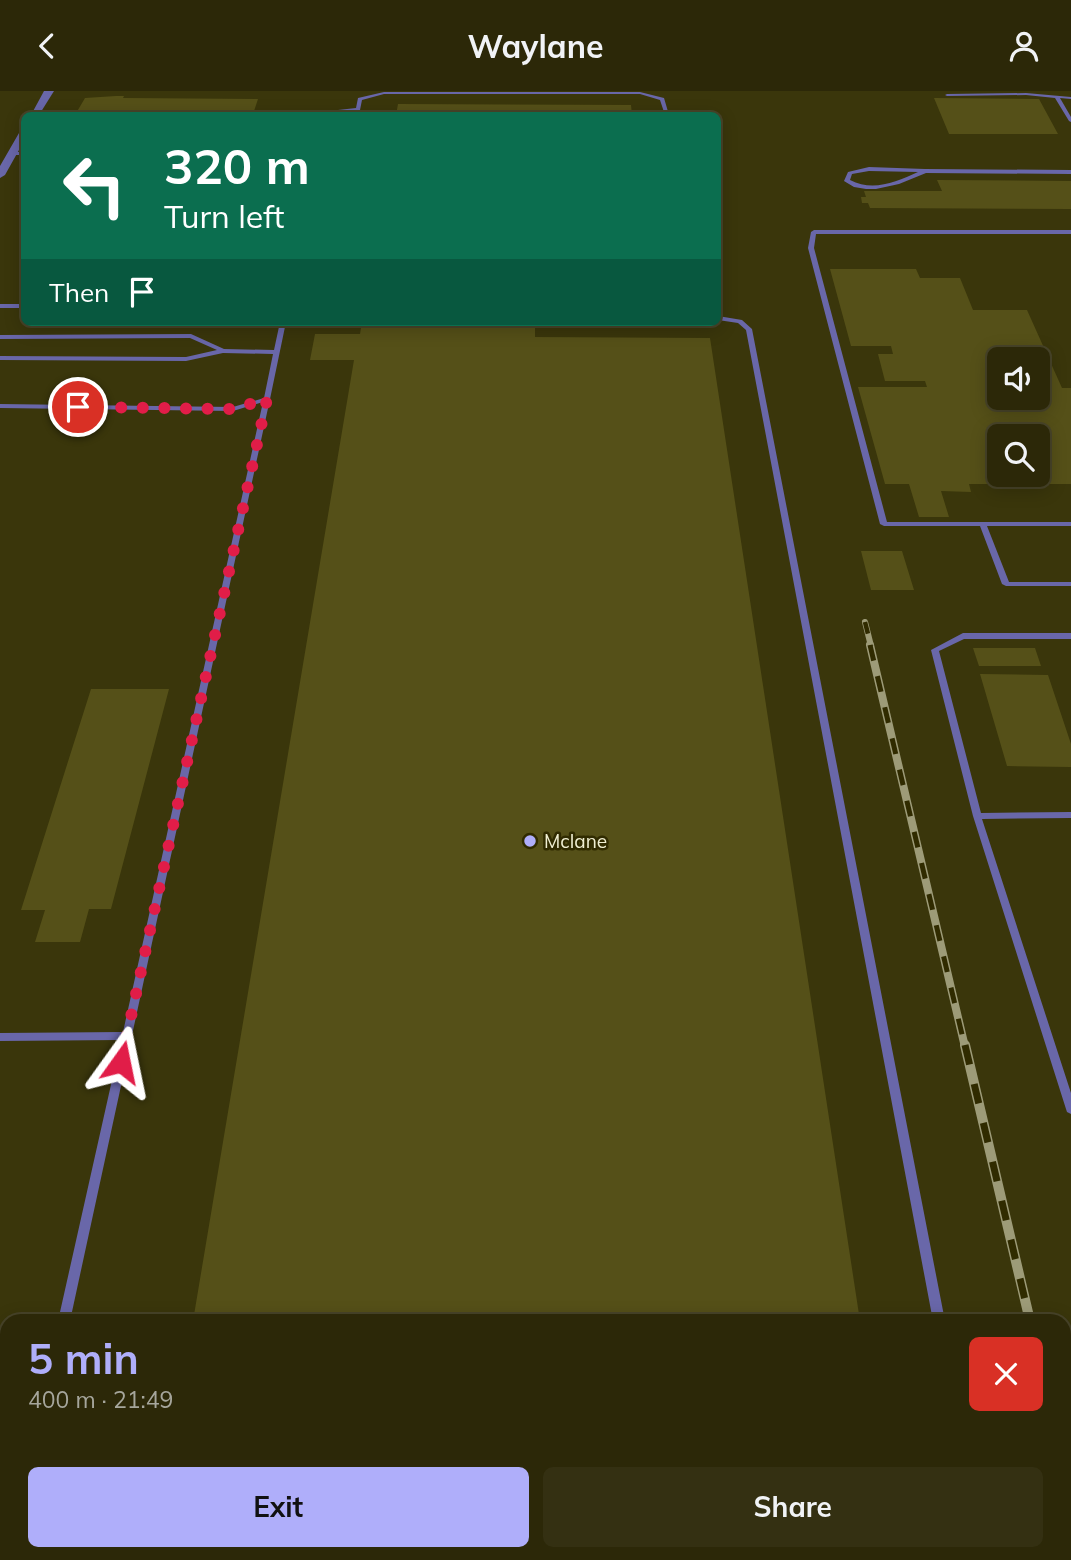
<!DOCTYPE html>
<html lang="en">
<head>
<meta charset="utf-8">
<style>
	body { margin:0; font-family:Mulish,sans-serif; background:#343012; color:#f1f3f6; height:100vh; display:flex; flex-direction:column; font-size:26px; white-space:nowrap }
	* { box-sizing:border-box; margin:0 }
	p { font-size:23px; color:#a6a69c }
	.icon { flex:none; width:38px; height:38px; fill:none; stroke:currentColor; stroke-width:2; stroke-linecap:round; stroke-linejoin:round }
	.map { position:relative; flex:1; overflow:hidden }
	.drawer { position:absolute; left:0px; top:1223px; width:1071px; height:247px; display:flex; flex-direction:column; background:#2c2808; border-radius:21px 21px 0 0; box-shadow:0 4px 18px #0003,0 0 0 2px #484429 }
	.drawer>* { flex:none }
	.guide { position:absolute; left:21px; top:21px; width:700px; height:214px; border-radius:10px; box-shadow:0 4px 18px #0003,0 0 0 2px #484429; background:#0b6e4f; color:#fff; overflow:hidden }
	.fabs { position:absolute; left:987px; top:256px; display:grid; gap:14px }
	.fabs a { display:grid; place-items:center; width:63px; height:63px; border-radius:10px; background:#2c2808; box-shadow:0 4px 18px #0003,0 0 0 2px #484429; font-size:35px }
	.pin { position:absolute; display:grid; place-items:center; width:60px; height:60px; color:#fff; margin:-30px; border:4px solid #fff; border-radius:50%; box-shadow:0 2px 7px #0007 }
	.me { position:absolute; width:77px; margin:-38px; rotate:12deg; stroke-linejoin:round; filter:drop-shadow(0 0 5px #0008) }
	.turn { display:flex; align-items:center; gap:24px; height:147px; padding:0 28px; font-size:32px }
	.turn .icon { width:91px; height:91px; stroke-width:2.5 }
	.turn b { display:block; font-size:49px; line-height:60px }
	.then { display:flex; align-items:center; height:66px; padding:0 28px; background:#0003; gap:14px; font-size:26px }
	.round { display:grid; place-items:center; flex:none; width:74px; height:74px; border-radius:10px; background:#343012 }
	.summary { display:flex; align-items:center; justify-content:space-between; height:119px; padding:0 28px }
	h1 { font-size:42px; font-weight:700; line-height:52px; color:#afaefa }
	.button { display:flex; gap:14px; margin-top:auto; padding:14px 28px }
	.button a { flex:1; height:80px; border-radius:10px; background:#afaefa; color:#111; font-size:28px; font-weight:700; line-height:80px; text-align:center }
	.button a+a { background:#343012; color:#f1f3f6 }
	header { display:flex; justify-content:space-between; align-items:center; height:91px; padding:0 28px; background:#2c2808; font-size:32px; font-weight:700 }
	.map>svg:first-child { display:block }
	.building { fill:#555018; fill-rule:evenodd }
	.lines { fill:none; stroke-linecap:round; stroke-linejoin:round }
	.service { fill:#6967a9; fill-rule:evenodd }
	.minor { fill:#6967a9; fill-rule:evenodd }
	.rail-far2-casing { stroke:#9d9b78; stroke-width:6 }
	.rail-far1-casing { stroke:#9d9b78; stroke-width:8 }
	.rail-casing { stroke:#9d9b78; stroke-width:10 }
	.rail-far2 { stroke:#302b00; stroke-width:4.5; stroke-dasharray:12; stroke-linecap:butt }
	.rail-far1 { stroke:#302b00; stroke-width:5; stroke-dasharray:16; stroke-linecap:butt }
	.rail { stroke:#302b00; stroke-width:7; stroke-dasharray:20; stroke-linecap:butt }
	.route { stroke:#e11d48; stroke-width:12; stroke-dasharray:0 21.6 }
	.poi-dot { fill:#afaefa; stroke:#302b00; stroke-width:2.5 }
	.labels { text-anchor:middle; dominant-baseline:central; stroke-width:5; stroke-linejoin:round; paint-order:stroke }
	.poi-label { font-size:19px; fill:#f0efd2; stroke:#302b00; text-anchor:start }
</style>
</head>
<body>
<header><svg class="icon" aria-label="back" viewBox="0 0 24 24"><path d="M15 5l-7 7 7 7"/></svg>Waylane<svg class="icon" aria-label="person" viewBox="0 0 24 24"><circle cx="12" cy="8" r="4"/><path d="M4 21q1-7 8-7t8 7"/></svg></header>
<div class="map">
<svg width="1071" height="1469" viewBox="0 0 1071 1469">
	<rect width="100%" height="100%" fill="#3a360b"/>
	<path class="building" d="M116,5H124L123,7L258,8L253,23L75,24L85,7Z
		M934,7L1039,8L1058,43H949Z
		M398,13L631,14L632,24H396Z
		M937,89L1071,90V118L870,117L868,112H862L861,106H866L864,100H942Z
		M830,178H916L920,187H960L973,219H1027L1062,297H1071V393H969L971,401L941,400L949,426H919L909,393H885L858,296H927L925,290H885L878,263H893L891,255H851ZM999,268H1038V306H999ZM999,345H1038V383H999Z
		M362,231H535V246L710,247L860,1230H193L354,269H310L315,243H360Z
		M861,460H902L914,499H871Z
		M973,557H1035L1041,575H979Z
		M980,583L1048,584L1071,653V676L1007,675Z
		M91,598H169L111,818H89L80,851H35L45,819H21Z
		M154,1463H896L897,1469H153Z"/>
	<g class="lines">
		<path class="service" d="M384,1H640L664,7L669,24H665L660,9L640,3H384L362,9L360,19L339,21L331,24H326L338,19L356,17L358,7Z
			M1026,2L1071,6V8L1060,7L1071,26V31L1069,30L1055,7L1026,4L947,5L945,4L947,3Z
			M12,61H24V64H10L9,63Z
			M869,76L925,78L1071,79V83L926,82L899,93L876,98H866L854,96L844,90L848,81ZM869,80L918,81C896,91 873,101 850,89L852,83Z
			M1071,139V143H816L814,157L887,431H1071V435H987L1009,491H1071V495H1006L1002,493L980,435H884L880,433L808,157L811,141L814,139Z
			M0,213H24V217H0Z
			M718,225L742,229L752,238L945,1230H933L746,239L738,232L718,229Z
			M280,231H286L270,308L70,1230H58L121,949L0,950V942L123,941L263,311L233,320L0,317V313L233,316L264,307L273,263L223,262L186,270L0,269V265L186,266L217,259L190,247L0,248V244L191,243L224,258L274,259Z
			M963,542H1071V548H964L939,560L981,722L1071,721V727L982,728L1071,1002V1023L1067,1021L1066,1018L973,725L931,559Z
			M7,1462L19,1463L17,1469H5Z
			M977,1463H989L990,1469H978Z"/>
		<path class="minor" d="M44,0H54L39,24H31Z
			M24,39V50L5,84L0,87V75L19,42Z"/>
		<g class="rail-far2-casing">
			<path id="rail-far2" d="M865,531L871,555"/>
		</g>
		<g class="rail-far1-casing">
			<path id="rail-far1" d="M870,554L965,956"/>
		</g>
		<g class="rail-casing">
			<path id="rail" d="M965,954L1030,1230
				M1064,1378L1071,1408"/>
		</g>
		<use href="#rail-far2" class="rail-far2"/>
		<use href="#rail-far1" class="rail-far1"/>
		<use href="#rail" class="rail"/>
	</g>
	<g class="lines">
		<path class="route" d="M78,316L233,318L267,308L121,971"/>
	</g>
	<circle class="poi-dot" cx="530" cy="750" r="7"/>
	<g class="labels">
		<g class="poi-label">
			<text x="544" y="750">Mclane</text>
		</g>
	</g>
</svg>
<div class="fabs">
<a><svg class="icon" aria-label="sound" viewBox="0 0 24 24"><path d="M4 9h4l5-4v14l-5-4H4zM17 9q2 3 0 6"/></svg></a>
<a><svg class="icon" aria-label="search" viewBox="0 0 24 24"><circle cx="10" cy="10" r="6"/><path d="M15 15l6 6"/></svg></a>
</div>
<div class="pin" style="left:78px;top:316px;background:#d93025"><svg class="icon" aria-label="arrive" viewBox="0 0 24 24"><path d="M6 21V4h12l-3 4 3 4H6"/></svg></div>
<svg class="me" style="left:121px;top:971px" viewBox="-20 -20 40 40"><path d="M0-17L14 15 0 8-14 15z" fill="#e11d48" stroke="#fff" stroke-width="4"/></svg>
<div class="guide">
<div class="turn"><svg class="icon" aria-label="left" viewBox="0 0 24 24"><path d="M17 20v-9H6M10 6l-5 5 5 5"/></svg><div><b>320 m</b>Turn left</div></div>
<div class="then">Then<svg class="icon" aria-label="arrive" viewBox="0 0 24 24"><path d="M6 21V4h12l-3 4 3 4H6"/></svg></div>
</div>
<section class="drawer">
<div class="summary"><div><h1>5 min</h1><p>400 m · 21:49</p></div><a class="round" style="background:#d93025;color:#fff"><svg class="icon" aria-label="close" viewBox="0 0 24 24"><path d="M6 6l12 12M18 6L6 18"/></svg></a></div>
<div class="button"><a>Exit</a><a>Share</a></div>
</section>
</div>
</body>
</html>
